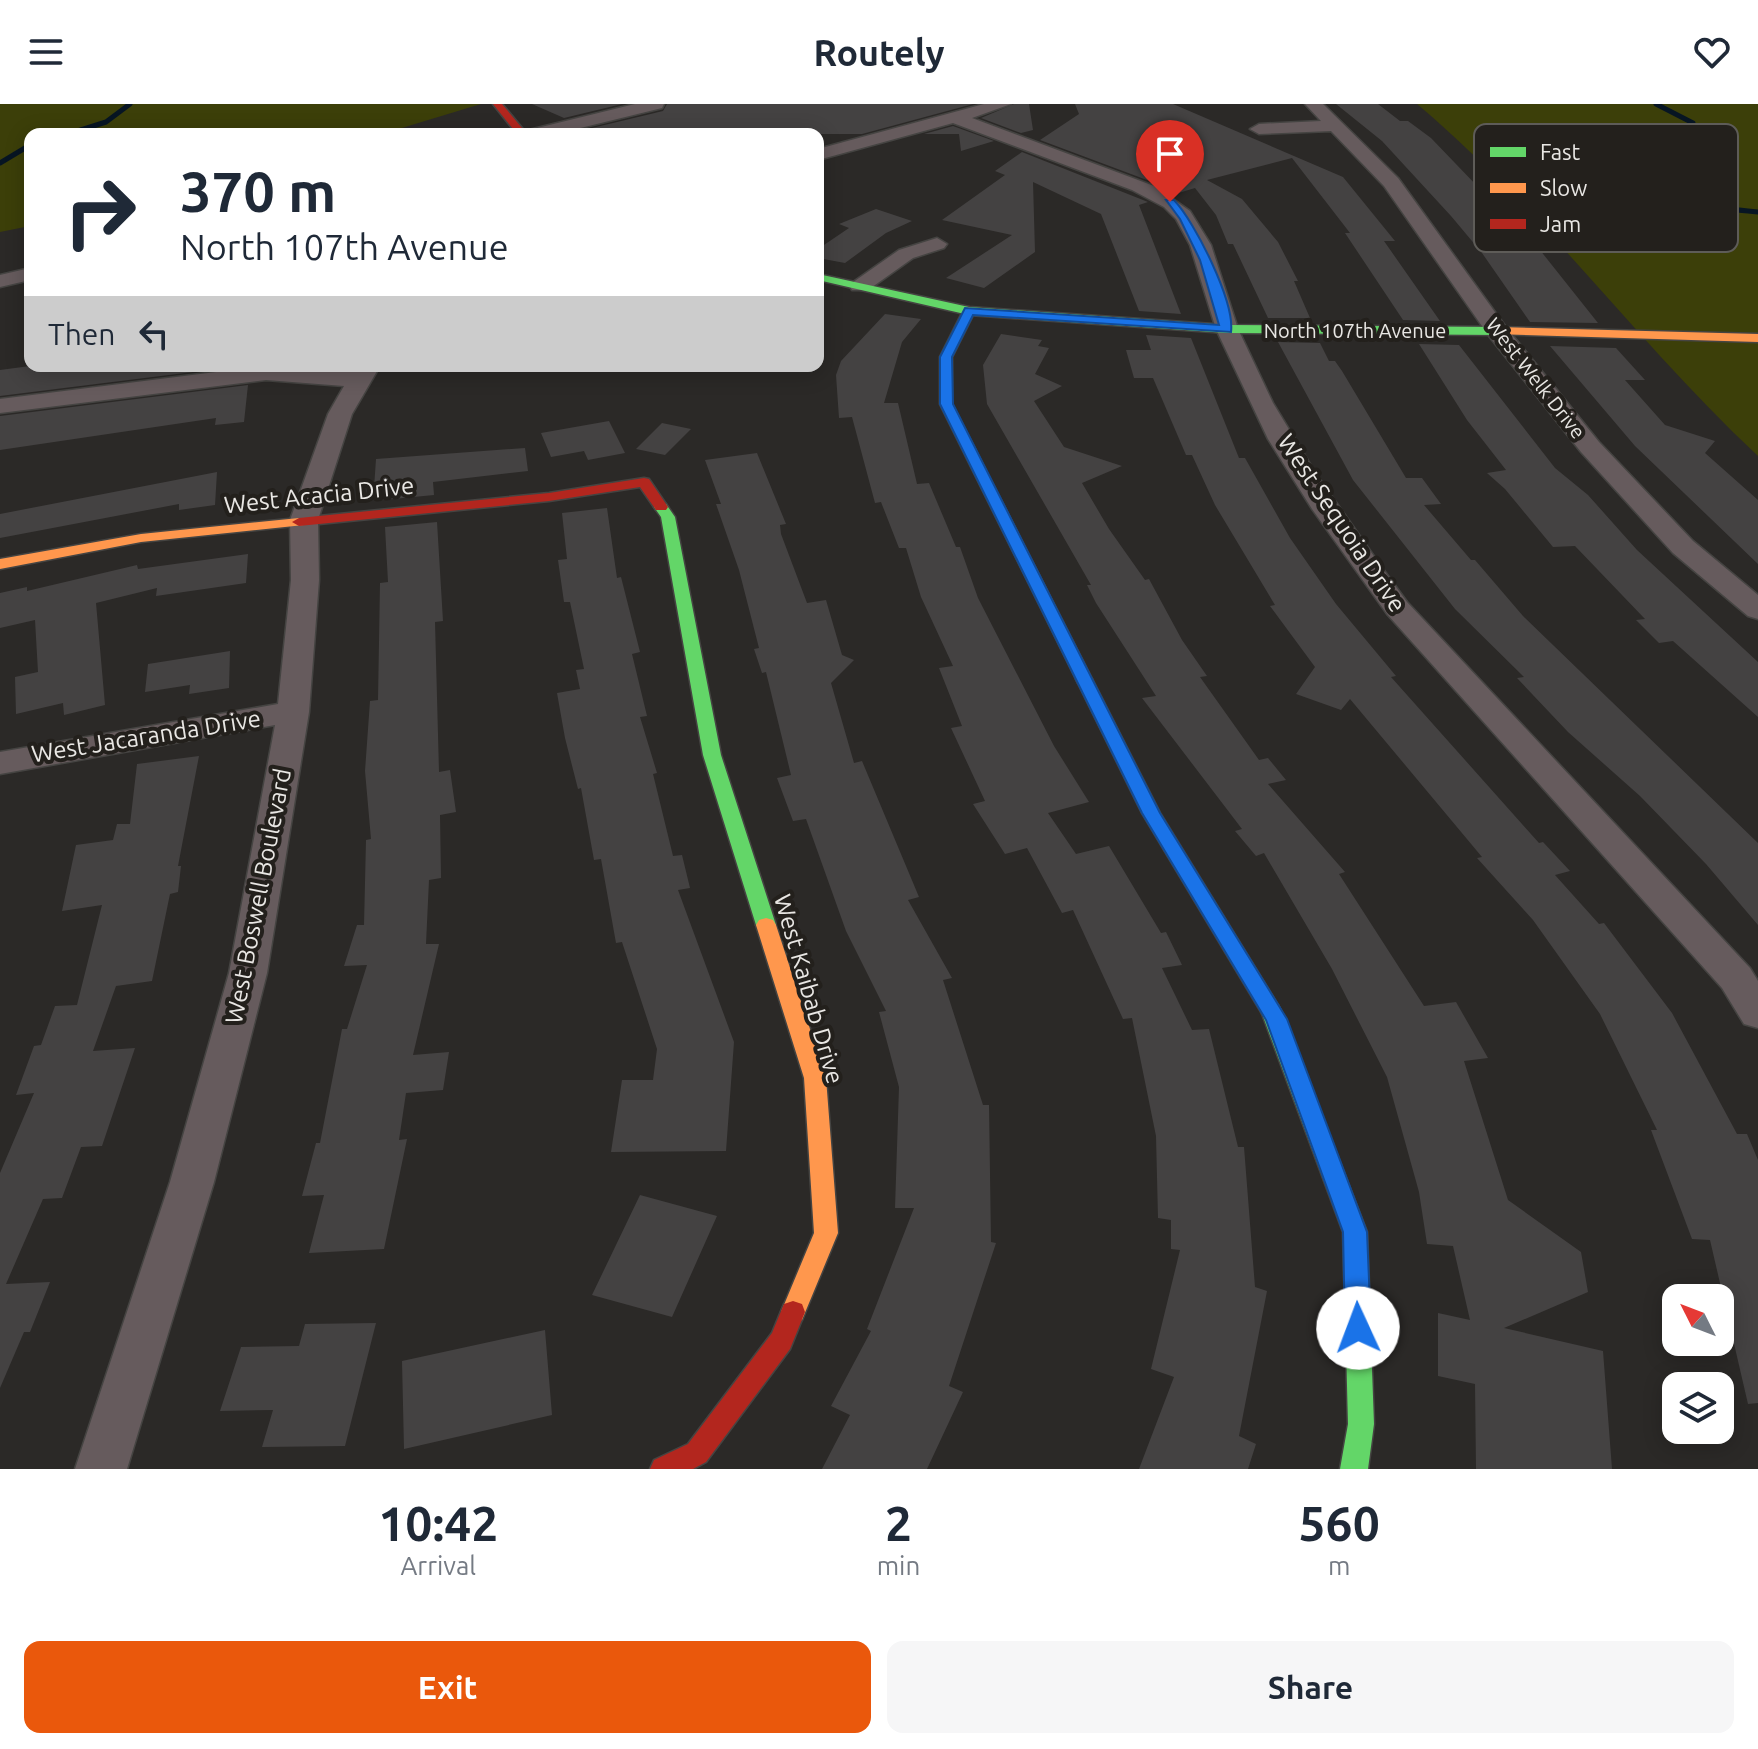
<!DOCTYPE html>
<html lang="en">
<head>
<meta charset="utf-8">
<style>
	body { margin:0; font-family:Ubuntu,sans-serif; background:#f6f6f7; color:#1f2937; height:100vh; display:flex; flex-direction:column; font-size:30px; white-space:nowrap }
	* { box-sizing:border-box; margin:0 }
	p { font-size:26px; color:#747a83 }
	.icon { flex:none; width:44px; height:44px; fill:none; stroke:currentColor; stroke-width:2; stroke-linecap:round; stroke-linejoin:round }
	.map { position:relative; height:1365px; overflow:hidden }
	.side { display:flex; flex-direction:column; background:#fff; flex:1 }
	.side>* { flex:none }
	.banner { position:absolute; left:24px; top:24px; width:800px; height:244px; border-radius:16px; box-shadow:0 4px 20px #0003; background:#fff; color:#1f2937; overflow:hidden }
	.needle { width:52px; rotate:312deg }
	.fabs { position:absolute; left:1662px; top:1180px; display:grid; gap:16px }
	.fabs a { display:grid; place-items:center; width:72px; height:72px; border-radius:16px; background:#fff; box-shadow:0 4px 20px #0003; font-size:40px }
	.pin { position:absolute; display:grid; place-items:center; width:68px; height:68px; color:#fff; margin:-82px -34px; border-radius:50% 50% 50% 0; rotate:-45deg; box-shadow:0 0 8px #0007 }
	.pin .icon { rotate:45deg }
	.me { position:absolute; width:88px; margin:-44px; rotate:358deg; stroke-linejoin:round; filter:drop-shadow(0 0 6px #0008) }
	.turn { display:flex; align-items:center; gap:28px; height:168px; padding:0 24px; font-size:36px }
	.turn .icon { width:104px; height:104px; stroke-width:2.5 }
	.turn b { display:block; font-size:56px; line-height:68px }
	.then { display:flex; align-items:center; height:76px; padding:0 24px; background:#0003; gap:16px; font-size:30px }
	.eta { display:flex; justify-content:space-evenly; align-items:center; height:136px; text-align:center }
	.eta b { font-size:48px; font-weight:700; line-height:56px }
	.button { display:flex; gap:16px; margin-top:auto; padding:16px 24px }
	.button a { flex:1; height:92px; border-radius:16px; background:#ea580c; color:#fff; font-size:32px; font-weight:700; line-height:92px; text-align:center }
	.button a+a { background:#f6f6f7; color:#1f2937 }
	header { display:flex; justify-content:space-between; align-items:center; height:104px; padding:0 24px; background:#fff; font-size:36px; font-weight:700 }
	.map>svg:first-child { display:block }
	.green { fill:#3c3f09 }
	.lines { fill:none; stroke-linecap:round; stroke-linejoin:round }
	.stream { stroke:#071523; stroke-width:5 }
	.building { fill:#444242 }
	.street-casing { stroke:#454442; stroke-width:3 }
	.fast-casing { stroke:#454442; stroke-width:3 }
	.slow-casing { stroke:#454442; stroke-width:3 }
	.jam-casing { stroke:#454442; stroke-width:3 }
	.street { fill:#665b5d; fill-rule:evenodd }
	.fast { fill:#63d668; fill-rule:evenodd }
	.slow { fill:#ff974d; fill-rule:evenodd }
	.jam { fill:#b3261e; fill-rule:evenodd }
	.route { fill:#1a73e8; stroke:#114b97; stroke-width:2 }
	.labels { text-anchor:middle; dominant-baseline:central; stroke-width:8; stroke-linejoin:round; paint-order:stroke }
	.far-street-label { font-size:20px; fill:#e9e7e4; stroke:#23201c }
	.street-label { font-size:24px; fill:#e9e7e4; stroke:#23201c }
	.key { fill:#23201c; stroke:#5e5c58; stroke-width:2 }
	.key-label { font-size:22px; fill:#e9e7e4 }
</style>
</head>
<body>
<header><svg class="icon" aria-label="menu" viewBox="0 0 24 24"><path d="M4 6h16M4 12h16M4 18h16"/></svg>Routely<svg class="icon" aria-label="heart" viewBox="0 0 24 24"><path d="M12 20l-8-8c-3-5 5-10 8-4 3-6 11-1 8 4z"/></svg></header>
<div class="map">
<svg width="1758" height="1365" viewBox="0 0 1758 1365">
	<rect width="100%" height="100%" fill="#2b2927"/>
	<path class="green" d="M0,0H481L382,30H30V122L0,128Z
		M1417,0H1758V352C1638,240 1543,106 1417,0Z"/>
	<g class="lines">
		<path class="stream" d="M1656,0L1693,19L1691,29L1652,54C1669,99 1715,104 1758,108
			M68,30L106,18L130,0
			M0,59L30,41"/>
	</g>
	<path class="building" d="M532,0H622L564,14Z
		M667,0H973L862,30H599L588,25L663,7Z
		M1014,0H1029L1033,26L1021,29L981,14Z
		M1075,0H1173L1343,73L1395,137H1384L1440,217L1403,216L1345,129H1350L1292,54L1207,76L1242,95L1278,138L1298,177H1294L1310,214H1268L1233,140H1228L1216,111L1195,84L1172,91L1155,79L1040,36L1079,10Z
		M1336,0H1378L1400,17H1408L1431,34L1479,84L1493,87L1598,219L1530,218L1482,149L1451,112L1382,37Z
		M953,22L994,37L961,47L959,30H924Z
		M1022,48L1148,98L1139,101L1181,210L1139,207L1101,110L1033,78L1035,148L984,184L946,174L1012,131L942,116L1005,71L995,67Z
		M876,105L912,117L886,129L845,159L818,154V145L849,124L839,120Z
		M885,210L921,215L902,238L884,299H898L917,380L929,379L956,443H960L978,494L1054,642L1089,698L1048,709L1076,750L1109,742L1161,829L1166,828L1182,861L1162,864L1192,926L1209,925L1238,1043H1244L1255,1183L1267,1187L1239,1332L1256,1340L1248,1365H1139L1174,1273L1151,1265L1180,1146L1171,1145V1116L1158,1114L1156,1032L1132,914L1123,915L1073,806L1062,809L1027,744L1005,750L973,700L985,697L951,624L962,622L939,564L953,562L921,493L906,444H899L881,398L875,399L852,313L839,314L836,271L841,257Z
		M1001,230L1042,236L1038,242L1049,244L1035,270L1062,282L1034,297L1064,343L1122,362L1082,379L1109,425L1145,476L1149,475L1182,536L1207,572L1200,573L1259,656L1268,654L1286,676L1268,680L1345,768L1339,770L1424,902L1456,898L1488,954L1464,957L1508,1096L1581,1148L1588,1188L1504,1224L1603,1247L1612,1365H1476L1475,1280L1438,1272V1209L1470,1216L1453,1142L1427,1140L1419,1088L1387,973L1332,865L1264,749L1256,752L1235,727L1242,725L1142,594L1156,592L1096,499L1087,481H1091L987,300L983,261Z
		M1146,231L1191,234L1239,354H1245L1290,434L1336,500L1396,572L1391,573L1539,739L1543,738L1570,767L1555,771L1599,820L1604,819L1672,909L1737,1030H1747L1758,1056V1299L1748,1300L1710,1136L1692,1135L1651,1026H1657L1600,910L1533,816L1477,754L1482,753L1350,595L1341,606L1296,590L1315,563L1270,502L1275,501L1215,401L1192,351H1186L1153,274H1134L1126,246H1151Z
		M1278,238L1320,239L1329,257H1335L1342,267L1406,374H1422L1441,400L1424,401L1471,456H1475L1523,512L1758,739V821L1706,760L1640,692L1568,628L1517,574L1524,573L1455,505L1353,376Z
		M1419,240L1459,241L1555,364L1588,391L1637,446L1758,558V613L1673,537L1659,539L1636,516L1645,515L1575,442L1553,443L1505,385L1487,369L1506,366L1467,316Z
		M1550,242L1616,244L1645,276H1625L1665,321L1715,337L1705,349L1758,396V460L1635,342Z
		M30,262H241L0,292V266Z
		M248,281L244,318L215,321L216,314L0,346V312Z
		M609,317L625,349L588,356L584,347L551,353L541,329Z
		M662,319L691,325L665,351L636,345Z
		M525,344L528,367L433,378L434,391L383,396V383L374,384L376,355Z
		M757,349L786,420L780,421L781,430L807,499L826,496L842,551L854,556L831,579L854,659L862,657L919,793L908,796L952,874L943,876L983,1001H989L991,1138L996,1139L949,1282L963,1288L927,1365H822L850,1311L831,1302L871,1227L867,1225L914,1104H895L899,983L879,908L886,907L846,827L806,715L793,717L777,674L791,671L766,568L762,569L754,545L759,544L739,466L716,400H721L705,356Z
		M217,368L215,401L179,406V400L0,434V410Z
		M607,404L617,474L621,473L640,548L632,550L647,612L640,613L657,669L653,670L673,752L682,751L690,784L678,786L734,938L726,1047L611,1048L622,976H653L657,945L622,838L616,839L601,755L594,756L581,684L578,685L565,634L557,589L580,585L576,566L584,565L570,498H564L558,456L567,455L562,409Z
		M437,418L443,517L435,518L439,668L450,666L456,708L440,711L441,774L429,776L426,840H439L413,951L449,948L443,986L406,989L399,1036L407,1035L384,1145L309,1149L324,1091L302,1092L316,1039H320L342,925H347L367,861L344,862L357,821H364L366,736L371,735L365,667L370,597L378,596L380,479L388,478L385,423Z
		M248,450L246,479L156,492L157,484L96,499L105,601L64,611L63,599L16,610L15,573L38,568L35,516L0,524V489L27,483V487L137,461L138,465Z
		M230,547L229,584L189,590L190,581L145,588L148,560Z
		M199,652L178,762H181L178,788L170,790L152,877L116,882L93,947L135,944L102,1042L81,1043L62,1094L43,1095L6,1180L50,1178L30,1228H24L0,1284V1069L34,989L16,991L34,942L41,941L55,902L77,901L102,801L62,807L76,741L113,736L117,720H130L137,660Z
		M640,1091L717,1112L672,1213L592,1191Z
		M376,1219L345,1342L262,1343L273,1306L220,1307L241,1243L299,1242L305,1220Z
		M545,1226L552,1311L404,1345L402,1257Z"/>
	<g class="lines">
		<g class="street-casing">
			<path id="street" d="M635,0H664L662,4L556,30H526L529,26Z
				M984,0H1011L972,14L1154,82L1190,107L1211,141L1238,225L1273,299L1316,370L1383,465L1407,498L1750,864L1758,877V924L1744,920L1722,884L1387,510L1312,405L1268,335L1216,225L1190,141L1176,115L1164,103L1132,86L953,19L818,56V45Z
				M1305,0H1323L1398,74L1505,222L1599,338L1693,437L1758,491V515L1748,512L1673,449L1581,348L1489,232L1384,82L1331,27L1259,30L1250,25L1259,20L1321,17Z
				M937,134L947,140L944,144L913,154L868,186H852L849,181L899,146Z
				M30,164V176L0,183V171Z
				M265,262L352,268L356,262H380L352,310L318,416L319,476L309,608L267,869L214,1078L127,1365H75L170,1078L229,869L275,621L0,670V648L278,600L291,476L290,416L328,310L344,282L266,276L0,309V295Z"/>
		</g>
		<g class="fast-casing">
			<path id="fast" d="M818,170L969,203L1227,221L1498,223L1504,227L1498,231L1227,229L969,211L818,176Z
				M661,399L666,400L675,413L721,651L776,821L773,826H759L756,821L703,651L661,413L654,403Z
				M1271,899L1278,901L1281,907L1367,1128L1374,1320L1368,1365H1340L1348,1320L1343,1128L1261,907L1264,901Z"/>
		</g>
		<g class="slow-casing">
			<path id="slow" d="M969,203L975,207L952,253V300L1092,575L1090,579H1078L1076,575L940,300V253L963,207Z
				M1498,223L1758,230V238L1494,230L1492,227Z
				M299,414L306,418L304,421L141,438L0,465V455L141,430Z
				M766,814L773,816L776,821L826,974L838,1129L802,1216L793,1219L784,1216L781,1208L814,1129L804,974L756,821L759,816Z"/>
		</g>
		<g class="jam-casing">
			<path id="jam" d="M493,0H502L527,30H517Z
				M644,374L649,375L668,403L666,406H656L640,383L549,397L299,422L292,418L299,414L549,389Z
				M1084,570L1092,575L1160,709L1278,901L1281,907L1278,913L1271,915L1264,913L1142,709L1076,575Z
				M793,1197L802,1200L805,1208L790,1245L706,1358L693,1365H650L654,1356L688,1340L772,1229L784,1200Z"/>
		</g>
		<use href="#street" class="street"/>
		<use href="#fast" class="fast"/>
		<use href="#slow" class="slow"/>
		<use href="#jam" class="jam"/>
	</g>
	<path class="route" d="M1166,96H1174C1195,118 1235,198 1231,228L973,211L952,253L953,300L1160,709L1287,915L1367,1128L1371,1224L1367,1232L1358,1235L1349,1232L1345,1224L1343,1128L1266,916L1142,709L940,300V253L965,204L1219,221L1200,156L1180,115Z"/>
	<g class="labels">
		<g class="far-street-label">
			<text x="1355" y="226">North 107th Avenue</text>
			<text transform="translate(1536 274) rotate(52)">West Welk Drive</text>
		</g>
		<g class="street-label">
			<text transform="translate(319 391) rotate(-6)">West Acacia Drive</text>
			<text transform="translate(1342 419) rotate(56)">West Sequoia Drive</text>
			<text transform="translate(146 632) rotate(-9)">West Jacaranda Drive</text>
			<text transform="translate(258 792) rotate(-79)">West Boswell Boulevard</text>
			<text transform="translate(809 885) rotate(74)">West Kaibab Drive</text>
		</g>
	</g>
	<rect x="1474" y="20" width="264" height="128" rx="12" class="key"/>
	<rect x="1490" y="43" width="36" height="10" fill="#63d668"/>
	<rect x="1490" y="79" width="36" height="10" fill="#ff974d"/>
	<rect x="1490" y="115" width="36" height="10" fill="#b3261e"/>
	<g class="key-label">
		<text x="1540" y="56">Fast</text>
		<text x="1540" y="92">Slow</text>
		<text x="1540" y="128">Jam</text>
	</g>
</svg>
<div class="fabs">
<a><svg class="needle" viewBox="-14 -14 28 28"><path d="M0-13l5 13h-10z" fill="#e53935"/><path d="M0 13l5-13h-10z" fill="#747a83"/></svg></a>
<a><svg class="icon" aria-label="layers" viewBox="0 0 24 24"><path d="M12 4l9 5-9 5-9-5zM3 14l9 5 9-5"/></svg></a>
</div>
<div class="pin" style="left:1170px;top:98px;background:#d93025"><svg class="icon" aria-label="arrive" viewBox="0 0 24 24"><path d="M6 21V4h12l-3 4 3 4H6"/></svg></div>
<svg class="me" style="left:1358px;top:1224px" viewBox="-20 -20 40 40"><circle r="19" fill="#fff"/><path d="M0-13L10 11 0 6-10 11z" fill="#1a73e8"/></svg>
<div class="banner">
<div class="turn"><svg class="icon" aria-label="right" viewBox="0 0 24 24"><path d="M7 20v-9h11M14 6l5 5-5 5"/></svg><div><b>370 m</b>North 107th Avenue</div></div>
<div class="then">Then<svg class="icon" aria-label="left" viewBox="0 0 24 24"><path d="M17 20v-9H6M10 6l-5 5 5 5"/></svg></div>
</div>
</div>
<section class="side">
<div class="eta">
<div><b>10:42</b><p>Arrival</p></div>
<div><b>2</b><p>min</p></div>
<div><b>560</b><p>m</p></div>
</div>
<div class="button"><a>Exit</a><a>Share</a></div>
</section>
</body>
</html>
